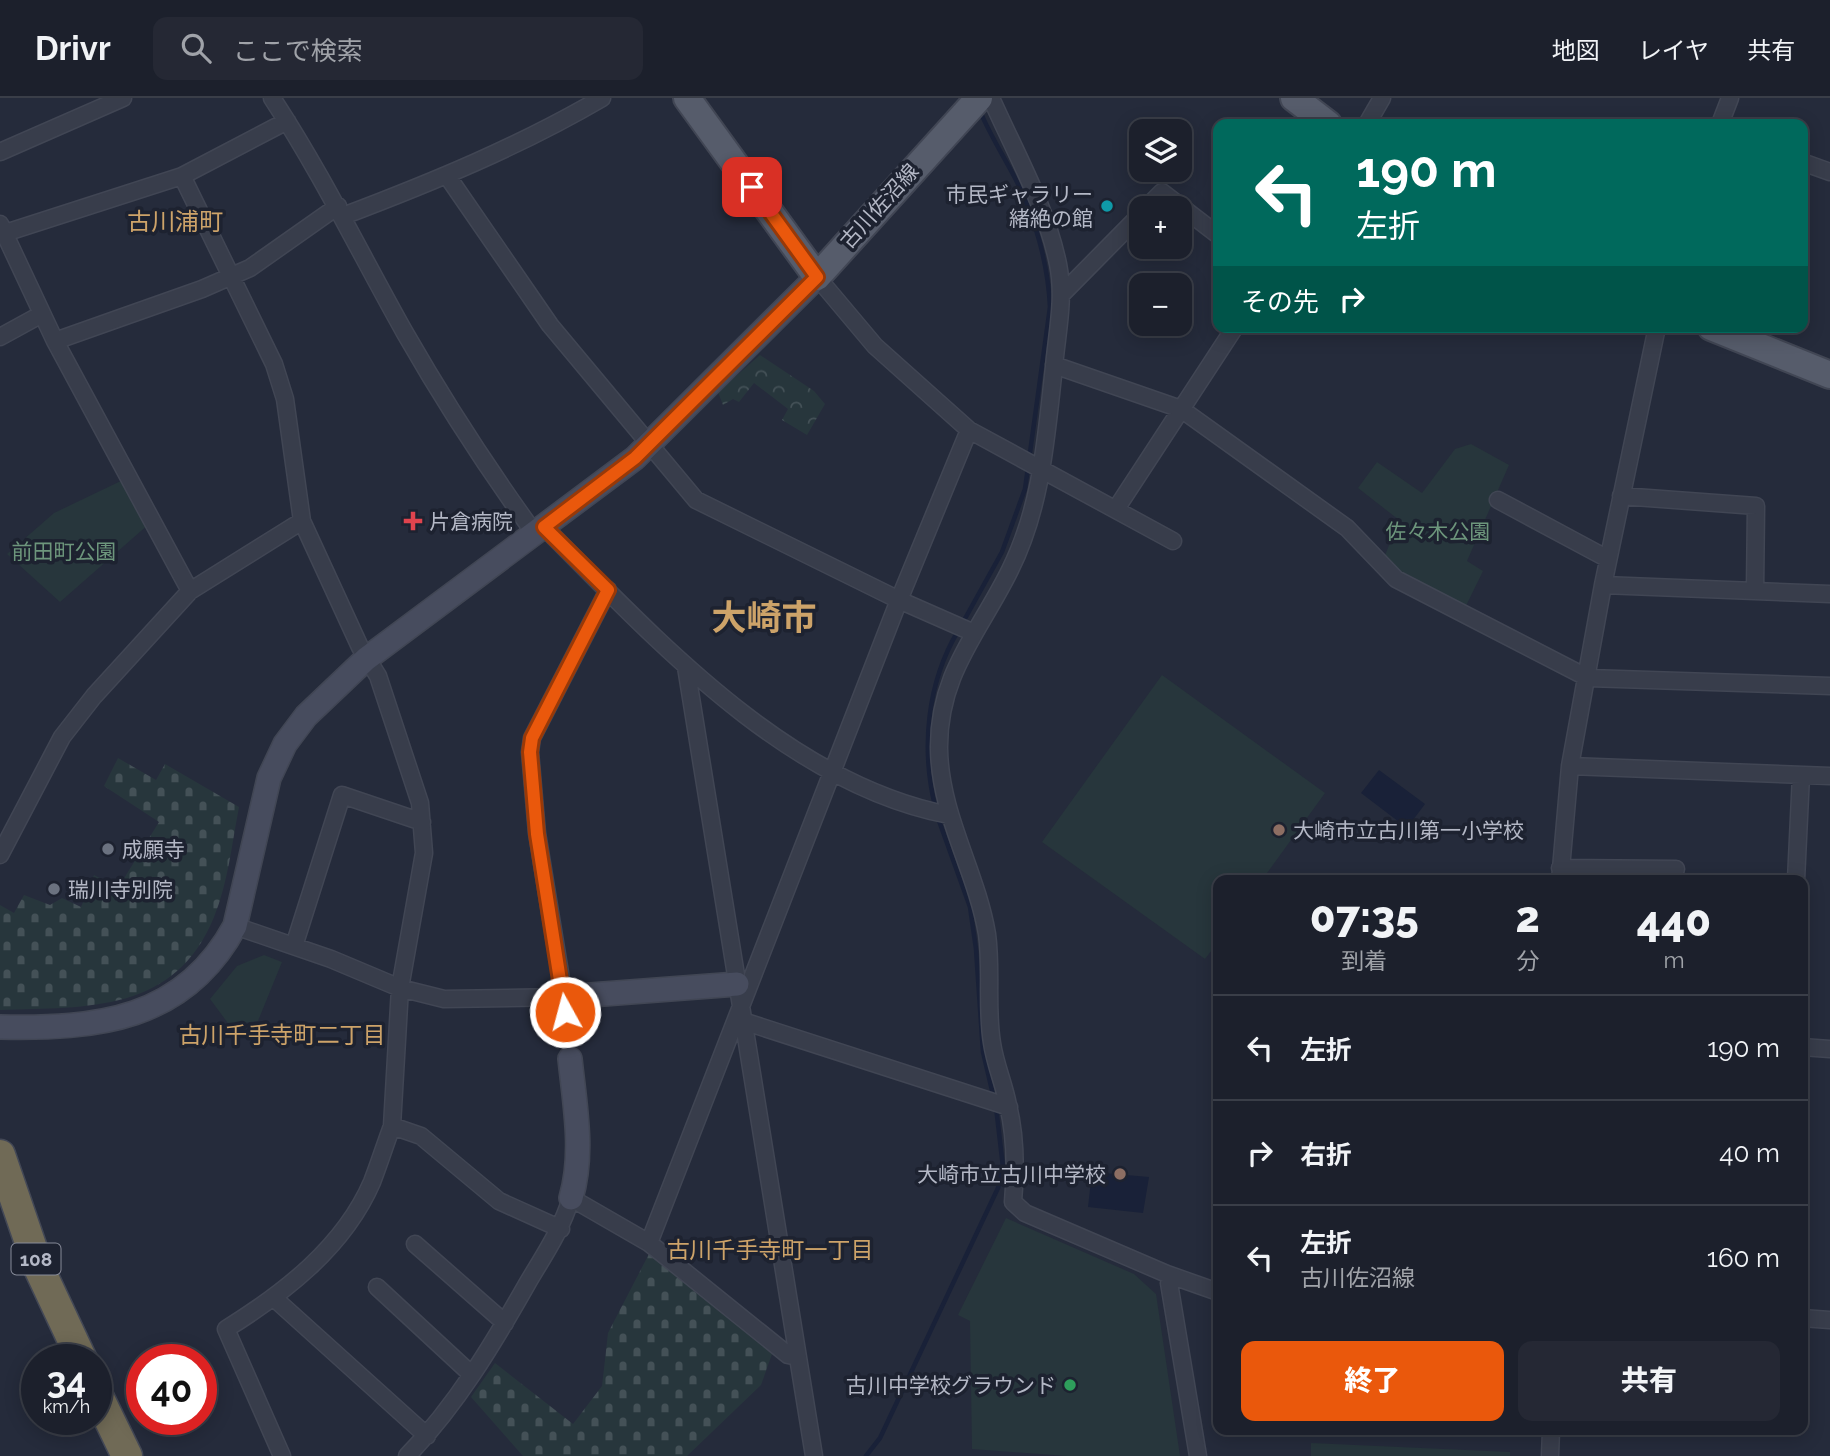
<!DOCTYPE html>
<html lang="ja">
<head>
<meta charset="utf-8">
<style>
	body { margin:0; font-family:Raleway,"Noto Sans JP",sans-serif; background:#252834; color:#f1f3f6; height:100vh; display:flex; flex-direction:column; font-size:26px; white-space:nowrap }
	* { box-sizing:border-box; margin:0 }
	p { font-size:23px; color:#a0a3a9 }
	.icon { flex:none; width:38px; height:38px; fill:none; stroke:currentColor; stroke-width:2; stroke-linecap:round; stroke-linejoin:round }
	.map { position:relative; flex:1; overflow:hidden }
	.sheet { position:absolute; left:1213px; top:777px; width:595px; height:560px; display:flex; flex-direction:column; background:#1c202c; border-radius:14px; box-shadow:0 4px 18px #0003,0 0 0 2px #3a3e48 }
	.sheet>* { flex:none }
	.banner { position:absolute; left:1213px; top:21px; width:595px; height:214px; border-radius:14px; box-shadow:0 4px 18px #0003,0 0 0 2px #3a3e48; background:#00695c; color:#fff; overflow:hidden }
	.tools { position:absolute; left:1129px; top:21px; display:grid; gap:14px }
	.tools a { display:grid; place-items:center; width:63px; height:63px; border-radius:14px; background:#1c202c; box-shadow:0 4px 18px #0003,0 0 0 2px #3a3e48; font-size:35px }
	.speed { position:absolute; left:21px; top:1246px; display:flex; gap:14px; font-size:35px; font-weight:700; text-align:center }
	.speed>* { display:grid; place-content:center; width:91px; height:91px; border-radius:50%; background:#1c202c; box-shadow:0 4px 18px #0003,0 0 0 2px #3a3e48; line-height:1 }
	.speed small { font-size:18px; font-weight:400 }
	.speed .limit { border:10px solid #d22; background:#fff; color:#111 }
	.pin { position:absolute; display:grid; place-items:center; width:60px; height:60px; color:#fff; margin:-30px; border-radius:14px; box-shadow:0 4px 10px #0006 }
	.me { position:absolute; width:77px; margin:-38px; rotate:353deg; stroke-linejoin:round; filter:drop-shadow(0 0 5px #0008) }
	.turn { display:flex; align-items:center; gap:24px; height:147px; padding:0 28px; font-size:32px }
	.turn .icon { width:91px; height:91px; stroke-width:2.5 }
	.turn b { display:block; font-size:49px; line-height:60px }
	.then { display:flex; align-items:center; height:66px; padding:0 28px; background:#0003; gap:14px; font-size:26px }
	.eta { display:flex; justify-content:space-evenly; align-items:center; height:119px; text-align:center }
	.eta b { font-size:42px; font-weight:800; line-height:49px }
	.primary-button { display:flex; gap:14px; margin-top:auto; padding:14px 28px }
	.primary-button a { flex:1; height:80px; border-radius:14px; background:#ea580c; color:#fff; font-size:28px; font-weight:800; line-height:80px; text-align:center }
	.primary-button a+a { background:#252834; color:#f1f3f6 }
	ul { padding:0; list-style:none }
	li { display:flex; align-items:center; gap:21px; height:105px; padding:0 28px; border-top:2px solid #3a3e48 }
	li div { flex:1 }
	li b { display:block; font-size:26px }
	li em { font-style:normal }
	header { display:flex; align-items:center; gap:42px; box-sizing:border-box; height:98px; padding:0 35px; background:#1c202c; border-bottom:2px solid #3a3e48 }
	header strong { font-size:33px }
	nav { display:flex; gap:38px; margin-inline-start:auto; font-size:24px }
	.search { width:490px; height:63px; background:#252834; display:flex; align-items:center; gap:18px; box-sizing:border-box; padding:0 24px; border-radius:14px; color:#a0a3a9; font-size:26px }
	.map>svg:first-child { display:block }
	.forest { fill:url(#forest-crowns) }
	.cemetery { fill:url(#cemetery-stones) }
	.green { fill:#27363c }
	.water { fill:#192138 }
	.lines { fill:none; stroke-linecap:round; stroke-linejoin:round }
	.stream { stroke:#192138; stroke-width:4.5 }
	.street-casing { stroke:#414654; stroke-width:19 }
	.secondary-casing { stroke:#414654; stroke-width:26 }
	.primary-casing { stroke:#414654; stroke-width:30 }
	.highway-casing { stroke:#434856; stroke-width:33 }
	.street { stroke:#383d4b; stroke-width:16 }
	.secondary { stroke:#474c5e; stroke-width:23 }
	.primary { stroke:#565c6b; stroke-width:26 }
	.highway { stroke:#706a56; stroke-width:30 }
	.route-casing { stroke:#983908; stroke-width:18 }
	.route { stroke:#ea580c; stroke-width:12 }
	.culture-dot { fill:#0f9aa8; stroke:#1d2230; stroke-width:2.5 }
	.health-dot { fill:#e0444e; stroke:#1d2230; stroke-width:2.5 }
	.education-dot { fill:#8d6e63; stroke:#1d2230; stroke-width:2.5 }
	.worship-dot { fill:#6b7280; stroke:#1d2230; stroke-width:2.5 }
	.leisure-dot { fill:#2e9e5b; stroke:#1d2230; stroke-width:2.5 }
	.labels { text-anchor:middle; dominant-baseline:central; stroke-width:7; stroke-linejoin:round; paint-order:stroke }
	.shield { fill:#1d2230; stroke:#878b99; stroke-width:2 }
	.shield-label { font-size:19px; font-weight:bold; fill:#b4b8c6 }
	.poi-label { font-size:21px; fill:#b4b8c6; stroke:#1d2230; text-anchor:start }
	.street-label { font-size:21px; fill:#b4b8c6; stroke:#1d2230 }
	.park-label { font-size:21px; fill:#6d967c; stroke:#1d2230 }
	.neighbourhood-label { font-size:23px; fill:#cda369; stroke:#1d2230 }
	.quarter-label { font-size:24px; fill:#cda369; stroke:#1d2230 }
	.town-label { font-size:35px; font-weight:bold; fill:#cda369; stroke:#1d2230 }
</style>
</head>
<body>
<header>
<strong>Drivr</strong>
<div class="search"><svg class="icon" aria-label="search" viewBox="0 0 24 24"><circle cx="10" cy="10" r="6"/><path d="M15 15l6 6"/></svg>ここで検索</div>
<nav><a>地図</a><a>レイヤ</a><a>共有</a></nav>
</header>
<div class="map">
<svg width="1830" height="1358" viewBox="0 0 1830 1358">
	<defs>
		<pattern id="forest-crowns" width="20" height="18" patternUnits="userSpaceOnUse" patternTransform="scale(1.75)"><rect width="20" height="18" fill="#27363c"/><path d="M2 6a3 3 0 1 1 6 0M12 15a3 3 0 1 1 6 0" fill="none" stroke="#445157"/></pattern>
		<pattern id="cemetery-stones" width="16" height="16" patternUnits="userSpaceOnUse" patternTransform="scale(1.75)"><rect width="16" height="16" fill="#27363c"/><path d="M2 7V4a2 2 0 0 1 4 0v3zM10 15v-3a2 2 0 0 1 4 0v3z" fill="#445157"/></pattern>
	</defs>
	<rect width="100%" height="100%" fill="#252b3b"/>
	<path class="forest" d="M760,257L814,293L825,306L807,337L782,322L788,311L754,285L739,304L733,301L723,307L718,294Z"/>
	<path class="cemetery" d="M118,660L156,682L165,666L239,709C232,745 228,785 214,819C175,915 88,909 0,912V807L14,815L24,797L50,807L62,800L81,809L94,777L118,790L159,724L104,688Z
		M651,1152L772,1256L761,1287L687,1358H523L471,1299L495,1265L573,1326L602,1288L608,1235Z"/>
	<path class="green" d="M1471,346L1509,367L1467,463L1483,473L1464,512L1398,477L1384,460L1399,422L1358,390L1377,364L1422,395L1455,351Z
		M125,381L149,426L60,504L7,456L54,415Z
		M1162,577L1325,695L1262,782H1218V844L1205,861L1042,744Z
		M264,857L282,864L258,923L244,925L233,932L210,901L237,868Z
		M1006,1120L1134,1176L1156,1196L1180,1358H1067L972,1351L970,1223L958,1217Z
		M1311,1345L1510,1354V1358H1311Z"/>
	<path class="water" d="M1379,672L1425,706L1407,730L1361,695Z
		M1092,1074L1149,1079L1143,1115L1088,1109Z"/>
	<g class="lines">
		<path class="stream" d="M962,526L1002,454L1025,391L1050,209C1048,165 1035,119 1015,80C1003,57 990,37 980,13
			M935,708C921,650 927,585 958,533
			M938,720L970,809L976,851L983,954L994,1001
			M866,1358L880,1340L998,1090L1003,1069L996,1009"/>
		<g class="street-casing">
			<path id="street" d="M272,0C322,76 361,157 405,235C445,305 488,371 535,436
				M991,0C1015,54 1046,108 1058,166C1065,201 1057,234 1054,269C1046,339 1042,408 1010,472C979,535 938,576 939,651C940,717 976,772 987,836C992,872 986,909 992,945C995,966 1004,986 1008,1007C1016,1040 1016,1071 1013,1104L1025,1115L1167,1176L1218,1194
				M1367,26L1382,0
				M1720,26L1730,0
				M0,54L123,0
				M1802,64L1830,74
				M182,78L274,266L285,301L302,423L360,549L378,578L420,705L424,755L400,890L392,1028L421,1038L499,1103L561,1131
				M448,79L550,227L696,402L899,502L974,535
				M1146,110L1162,94L1218,137
				M343,118C433,84 520,48 602,0
				M0,126L55,243L190,493
				M5,135L182,78L287,23
				M817,179L875,248L969,332L1173,443
				M1062,196L1141,116
				M0,239L42,216
				M55,243L202,191L250,170L338,108
				M1054,267L1181,311L1347,430L1396,481L1588,580L1830,588
				M1621,398L1756,408L1755,493
				M1498,402L1608,461
				M1116,411L1235,229
				M544,429C655,540 787,686 949,717
				M1603,487L1830,496
				M686,569L814,1358
				M1570,668L1830,678
				M0,757L62,639L94,598L190,493L302,423
				M1560,770L1676,771
				M1560,782L1570,668L1603,487L1657,229
				M1796,782L1801,677
				M235,828L331,861L400,890L444,901L564,899L537,735L530,654L532,640L608,492
				M294,848L342,697L422,724
				M743,923L1009,1009
				M1802,949L1830,951
				M649,1145L899,502L969,332
				M415,1146L505,1225
				M1169,1185L1198,1358
				M377,1189L471,1276
				M275,1201L427,1338
				M1802,1220L1830,1222
				M282,1358L226,1231C284,1195 344,1149 372,1084C379,1066 385,1047 392,1028
				M407,1358C456,1308 493,1246 527,1186C544,1157 561,1133 571,1100L649,1145L788,1257L798,1259
				M1550,1358L1551,1332"/>
		</g>
		<g class="secondary-casing">
			<path id="secondary" d="M0,929C96,931 184,923 235,828L269,680L285,646L306,618L366,561L635,360L817,179
				M567,930L564,899L737,886
				M570,961C575,1008 584,1055 571,1100"/>
		</g>
		<g class="primary-casing">
			<path id="primary" d="M687,0L817,179L979,0
				M1294,0L1328,26
				M1711,229L1830,277"/>
		</g>
		<g class="highway-casing">
			<path id="highway" d="M0,1057L38,1168L82,1262
				M96,1294L127,1358"/>
		</g>
		<use href="#street" class="street"/>
		<use href="#secondary" class="secondary"/>
		<use href="#primary" class="primary"/>
		<use href="#highway" class="highway"/>
	</g>
	<g class="lines">
		<g class="route-casing">
			<path id="route" d="M565,914L537,736L530,654L532,640L608,492L544,429L635,360L817,179L752,89"/>
		</g>
		<use href="#route" class="route"/>
	</g>
	<circle class="culture-dot" cx="1107" cy="108" r="7"/>
	<path class="health-dot" d="M409.5 412.5h7v7h7v7h-7v7h-7v-7h-7v-7h7z"/>
	<g class="education-dot">
		<circle cx="1279" cy="732" r="7"/>
		<circle cx="1120" cy="1076" r="7"/>
	</g>
	<g class="worship-dot">
		<circle cx="108" cy="751" r="7"/>
		<circle cx="54" cy="791" r="7"/>
	</g>
	<circle class="leisure-dot" cx="1070" cy="1287" r="7"/>
	<g class="labels">
		<rect class="shield" x="11.5" y="1145.5" width="49" height="31" rx="5"/>
		<g class="shield-label">
			<text x="36" y="1161">108</text>
		</g>
		<g class="poi-label">
			<text x="1093" y="96" text-anchor="end">市民ギャラリー<tspan x="1093" dy="24">緒絶の館</tspan></text>
			<text x="429" y="423">片倉病院</text>
			<text x="1293" y="732">大崎市立古川第一小学校</text>
			<text x="122" y="751">成願寺</text>
			<text x="68" y="791">瑞川寺別院</text>
			<text x="1106" y="1076" text-anchor="end">大崎市立古川中学校</text>
			<text x="1056" y="1287" text-anchor="end">古川中学校グラウンド</text>
		</g>
		<g class="street-label">
			<text transform="translate(879 108) rotate(-48)">古川佐沼線</text>
		</g>
		<g class="park-label">
			<text x="1438" y="433">佐々木公園</text>
			<text x="64" y="453">前田町公園</text>
		</g>
		<g class="neighbourhood-label">
			<text x="282" y="936">古川千手寺町二丁目</text>
			<text x="770" y="1151">古川千手寺町一丁目</text>
		</g>
		<g class="quarter-label">
			<text x="175" y="123">古川浦町</text>
		</g>
		<g class="town-label">
			<text x="764" y="519">大崎市</text>
		</g>
	</g>
</svg>
<div class="tools">
<a><svg class="icon" aria-label="layers" viewBox="0 0 24 24"><path d="M12 4l9 5-9 5-9-5zM3 14l9 5 9-5"/></svg></a>
<a>+</a>
<a>−</a>
</div>
<div class="speed"><div>34<small>km/h</small></div><div class="limit">40</div></div>
<div class="pin" style="left:752px;top:89px;background:#d93025"><svg class="icon" aria-label="arrive" viewBox="0 0 24 24"><path d="M6 21V4h12l-3 4 3 4H6"/></svg></div>
<svg class="me" style="left:565px;top:914px" viewBox="-20 -20 40 40"><circle r="17" fill="#ea580c" stroke="#fff" stroke-width="3"/><path d="M0-11L8 9 0 5-8 9z" fill="#fff"/></svg>
<div class="banner">
<div class="turn"><svg class="icon" aria-label="left" viewBox="0 0 24 24"><path d="M17 20v-9H6M10 6l-5 5 5 5"/></svg><div><b>190 m</b>左折</div></div>
<div class="then">その先<svg class="icon" aria-label="right" viewBox="0 0 24 24"><path d="M7 20v-9h11M14 6l5 5-5 5"/></svg></div>
</div>
<section class="sheet">
<div class="eta">
<div><b>07:35</b><p>到着</p></div>
<div><b>2</b><p>分</p></div>
<div><b>440</b><p>m</p></div>
</div>
<ul>
<li><svg class="icon" aria-label="left" viewBox="0 0 24 24"><path d="M17 20v-9H6M10 6l-5 5 5 5"/></svg><div><b>左折</b></div><em>190 m</em></li>
<li><svg class="icon" aria-label="right" viewBox="0 0 24 24"><path d="M7 20v-9h11M14 6l5 5-5 5"/></svg><div><b>右折</b></div><em>40 m</em></li>
<li><svg class="icon" aria-label="left" viewBox="0 0 24 24"><path d="M17 20v-9H6M10 6l-5 5 5 5"/></svg><div><b>左折</b><p>古川佐沼線</p></div><em>160 m</em></li>
</ul>
<div class="primary-button"><a>終了</a><a>共有</a></div>
</section>
</div>
</body>
</html>
